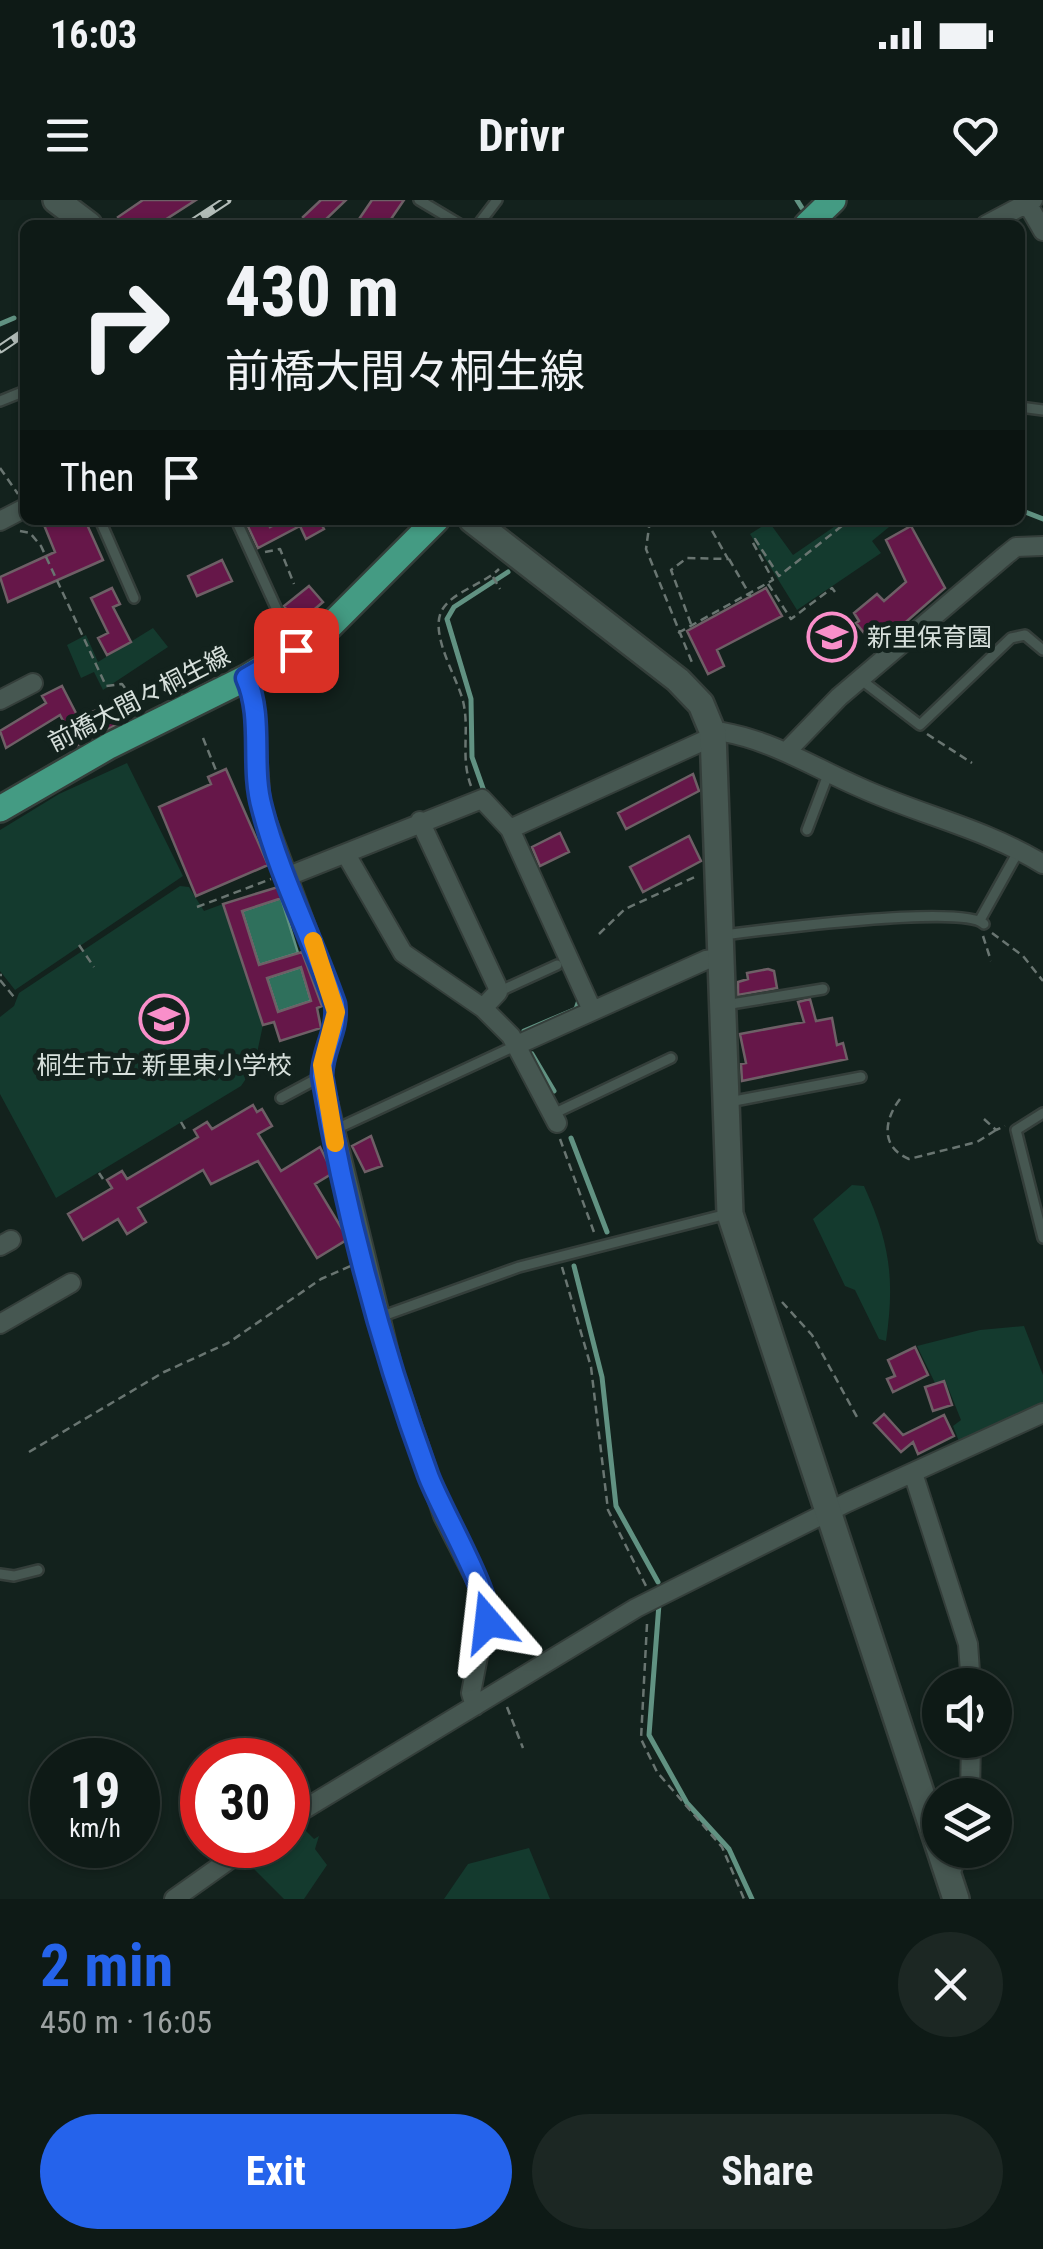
<!DOCTYPE html>
<html lang="en">
<head>
<meta charset="utf-8">
<style>
	body { margin:0; font-family:"Roboto Condensed","Noto Sans JP",sans-serif; background:#1c2723; color:#f1f3f6; height:100vh; display:flex; flex-direction:column; font-size:38px; white-space:nowrap }
	* { box-sizing:border-box; margin:0 }
	p { font-size:32px; color:#9ba1a1 }
	.icon { flex:none; width:55px; height:55px; fill:none; stroke:currentColor; stroke-width:2; stroke-linecap:round; stroke-linejoin:round }
	.map { position:relative; height:1699px; overflow:hidden }
	.details { display:flex; flex-direction:column; background:#0e1a16; flex:1 }
	.details>* { flex:none }
	.hud { position:absolute; left:20px; top:20px; width:1005px; height:305px; border-radius:15px; box-shadow:0 2px 8px #0004,0 0 0 2px #2e3835; background:#0e1a16; color:#f1f3f6; overflow:hidden }
	.fabs { position:absolute; left:922px; top:1468px; display:grid; gap:20px }
	.fabs a { display:grid; place-items:center; width:90px; height:90px; border-radius:50%; background:#0e1a16; box-shadow:0 2px 8px #0004,0 0 0 2px #2e3835; font-size:50px }
	.speed { position:absolute; left:30px; top:1538px; display:flex; gap:20px; font-size:50px; font-weight:700; text-align:center }
	.speed>* { display:grid; place-content:center; width:130px; height:130px; border-radius:50%; background:#0e1a16; box-shadow:0 2px 8px #0004,0 0 0 2px #2e3835; line-height:1 }
	.speed small { font-size:25px; font-weight:400 }
	.speed .limit { border:15px solid #d22; background:#fff; color:#111 }
	.pin { position:absolute; display:grid; place-items:center; width:85px; height:85px; color:#fff; margin:-42px; border-radius:20px; box-shadow:0 5px 15px #0006 }
	.me { position:absolute; width:110px; margin:-55px; rotate:343deg; stroke-linejoin:round; filter:drop-shadow(0 0 8px #0008) }
	.turn { display:flex; align-items:center; gap:35px; height:210px; padding:0 40px; font-size:45px }
	.turn .icon { width:130px; height:130px; stroke-width:2.5 }
	.turn b { display:block; font-size:70px; line-height:85px }
	.then { display:flex; align-items:center; height:95px; padding:0 40px; background:#0003; gap:20px; font-size:38px }
	.round { display:grid; place-items:center; flex:none; width:105px; height:105px; border-radius:52px; background:#1c2723 }
	.overview { display:flex; align-items:center; justify-content:space-between; height:170px; padding:0 40px }
	h1 { font-size:60px; font-weight:700; line-height:75px; color:#2563eb }
	.primary-button { display:flex; gap:20px; margin-top:auto; padding:20px 40px }
	.primary-button a { flex:1; height:115px; border-radius:60px; background:#2563eb; color:#fff; font-size:40px; font-weight:700; line-height:115px; text-align:center }
	.primary-button a+a { background:#1c2723; color:#f1f3f6 }
	.status { display:flex; justify-content:space-between; align-items:center; height:70px; padding:0 50px; background:#0e1a16; direction:ltr }
	.status svg { height:28px; fill:currentColor }
	header { display:flex; justify-content:space-between; align-items:center; height:130px; padding:0 40px; background:#0e1a16; font-size:45px; font-weight:700 }
	.map>svg:first-child { display:block }
	.green { fill:#143a2e }
	.water { fill:#2f705c; stroke:#619282; stroke-width:2.5 }
	.lines { fill:none; stroke-linecap:round; stroke-linejoin:round }
	.stream { stroke:#619282; stroke-width:5 }
	.building { fill:#661749; stroke:#6e5f66; stroke-width:2.5; fill-rule:evenodd }
	.lane-casing { stroke:#343e3a; stroke-width:14 }
	.street-casing { stroke:#343e3a; stroke-width:22 }
	.secondary-casing { stroke:#343e3a; stroke-width:30 }
	.primary-casing { stroke:#343e3a; stroke-width:30 }
	.path { stroke:#697571; stroke-width:2.5; stroke-dasharray:8 5; stroke-linecap:butt }
	.lane { stroke:#465751; stroke-width:9 }
	.street { stroke:#465751; stroke-width:18 }
	.secondary { stroke:#465751; stroke-width:25 }
	.primary { stroke:#449b83; stroke-width:25 }
	.rail-casing { stroke:#b2bcb8; stroke-width:9 }
	.rail { stroke:#13221d; stroke-width:5; stroke-dasharray:15; stroke-linecap:butt }
	.route-casing { stroke:#184099; stroke-width:25 }
	.route { stroke:#2563eb; stroke-width:18 }
	.slow { stroke:#f59e0b; stroke-width:18 }
	.labels { text-anchor:middle; dominant-baseline:central; stroke-width:10; stroke-linejoin:round; paint-order:stroke }
	.poi-label { font-size:25px; fill:#d7e0dc; stroke:#13221d; text-anchor:start }
	.street-label { font-size:25px; fill:#d7e0dc; stroke:#13221d }
</style>
</head>
<body>
<div class="status"><b>16:03</b><svg viewBox="0 0 49 12"><path d="M0 12V9h3v3zM5 12V6h3v6zM10 12V3h3v9zM15 12V0h3v12zM26 1h20v11H26zM47 4h2v5h-2z"/></svg></div>
<header><svg class="icon" aria-label="menu" viewBox="0 0 24 24"><path d="M4 6h16M4 12h16M4 18h16"/></svg>Drivr<svg class="icon" aria-label="heart" viewBox="0 0 24 24"><path d="M12 20l-8-8c-3-5 5-10 8-4 3-6 11-1 8 4z"/></svg></header>
<div class="map">
<svg width="1043" height="1699" viewBox="0 0 1043 1699">
	<rect width="100%" height="100%" fill="#13221d"/>
	<path class="green" d="M844,320H884L889,327L872,341L881,353L797,410L750,334L769,322L793,355Z
		M153,428L168,447L103,490L94,472L81,478L67,445L86,435L98,462Z
		M127,563L183,676L15,790L0,771V630L59,594Z
		M180,686L189,687L204,711L223,704L263,825L254,867L241,886L56,998L0,894V817L14,806L19,793Z
		M852,985L864,986C890,1043 895,1080 886,1141L879,1139L855,1090L845,1086L813,1019Z
		M1024,1126L1043,1175V1205L960,1244L953,1226L961,1220L945,1180L935,1183L917,1146L980,1130Z
		M296,1621L314,1639L319,1636L315,1649L327,1665L304,1699H284L243,1658L262,1645H288V1627Z
		M529,1648L550,1699H444L468,1664Z"/>
	<path class="water" d="M281,698L298,753L259,765L242,711Z
		M301,767L311,801L278,812L267,778Z"/>
	<g class="lines">
		<path class="stream" d="M797,0L802,8
			M0,124L14,118
			M1020,310L1043,319
			M484,591L472,557L471,499L447,419L454,407L508,372
			M524,831L576,809L579,800
			M532,854L554,891
			M571,938L607,1032
			M574,1066L602,1177L616,1306L658,1382
			M659,1404L649,1535L687,1603L729,1649L752,1699"/>
	</g>
	<path class="building" d="M143,0H196L165,20L168,25H123L118,17Z
		M321,0H346L320,25H311L303,17Z
		M372,0H404L387,25H355Z
		M42,320H85L103,360L8,402L0,377L55,352Z
		M245,320H266L270,327L284,320H319L324,329L306,339L300,326L258,348Z
		M911,326L945,388L876,448L856,423L859,421L854,413L877,394L884,401L906,382L886,340Z
		M222,360L232,381L197,396L188,376Z
		M309,386L323,402L296,425L284,406Z
		M112,388L120,404L113,407L131,442L107,455L98,438L108,433L91,398Z
		M766,388L782,416L717,450L724,466L708,474L687,431Z
		M62,486L78,517L116,503L125,520L76,546L60,515L6,548L0,531L46,503L42,496Z
		M226,569L268,665L196,696L159,607L211,584L208,577Z
		M693,574L699,591L626,629L618,613Z
		M560,633L569,652L540,666L532,647Z
		M689,636L701,661L643,692L630,667Z
		M278,687L282,698L242,711L259,765L302,752L322,806L317,808L321,828L280,841L274,822L263,825L223,704ZM301,767L311,801L278,812L267,778Z
		M768,769L774,771L777,788L738,795V782L748,779L747,773Z
		M810,799L816,821L832,818L837,845L843,843L847,859L742,881L741,864L746,863L740,834L804,822L798,802Z
		M253,905L257,912L262,909L272,926L258,934L281,971L320,947L333,973L315,984L348,1039L317,1058L258,961L211,984L203,970L138,1008L146,1022L127,1034L118,1019L83,1040L68,1014L112,988L107,980L122,971L127,979L198,937L194,930L207,922L212,929Z
		M371,936L382,966L365,972L352,946Z
		M915,1147L928,1175L893,1192L887,1179L895,1176L888,1160Z
		M944,1181L952,1205L933,1211L925,1187Z
		M884,1214L903,1235L944,1215L954,1236L918,1254L913,1242L901,1252L874,1223Z"/>
	<g class="lines">
		<g class="lane-casing">
			<path id="lane" d="M419,0L461,25
				M478,25L497,0
				M0,201L25,191
				M1020,207L1043,210
				M100,320L134,398
				M236,320L294,447
				M860,479L920,525L1011,438L1025,435L1043,450
				M807,630L829,572
				M980,720L1019,650
				M724,735C763,730 963,704 984,724
				M498,792L557,765
				M725,805L823,789
				M281,898L322,876
				M729,902L861,877
				M1043,913L1016,930L1043,1038
				M553,914L671,858
				M334,930L517,845
				M380,1117L519,1067L727,1014
				M0,1374L14,1376L38,1370"/>
		</g>
		<g class="street-casing">
			<path id="street" d="M1027,3L1043,31
				M986,25L1033,0
				M0,321L25,308
				M246,478L254,506L261,605L335,804C339,830 323,849 322,876L393,1169L443,1316L488,1404L471,1493L475,1506
				M0,500L33,483
				M787,551L839,497L1006,355L1016,347L1043,346
				M420,621L497,786L498,792L483,808
				M510,629L723,532C773,541 813,567 859,587C920,615 984,628 1043,664
				M347,656L403,753L483,808L511,836L557,923
				M286,677L482,599L510,629L592,810
				M517,845L706,760L721,758
				M0,1046L11,1040
				M0,1124L71,1083
				M913,1273L968,1444L971,1485
				M970,1595L971,1540
				M288,1619L636,1408L848,1302L1043,1213
				M948,1677L961,1650
				M174,1699L250,1645"/>
		</g>
		<g class="secondary-casing">
			<path id="secondary" d="M56,0L89,25
				M472,320L678,480L701,504L713,533L730,1014L956,1699"/>
		</g>
		<g class="primary-casing">
			<path id="primary" d="M807,25L833,0
				M0,609L109,546L246,478L327,429L436,320"/>
		</g>
		<path class="path" d="M0,268L18,294
			M650,320L646,349L693,465
			M20,331L30,333L41,346L106,486L122,484L139,507
			M265,352L280,349L294,384
			M729,359L751,397
			M493,377L500,389
			M768,384L791,419L832,388L835,392
			M691,424L671,370L687,358L728,359L706,320
			M678,433L773,380L752,341L755,339L779,376L848,321
			M927,534L972,563
			M203,538L217,573
			M471,586C460,557 470,530 463,501C457,477 429,434 442,410C452,392 484,384 499,369
			M197,707L271,679
			M992,733L1023,756L1043,781
			M599,734L625,709L697,676
			M983,736L991,761
			M79,745L94,767
			M0,775H2
			M0,780L14,797
			M900,899C884,920 880,947 909,959L977,942L996,930
			M984,919L996,930L1005,926
			M181,922L185,929
			M560,939L595,1035
			M99,973L103,979
			M562,1067L591,1167L608,1310L646,1386
			M782,1102L812,1135L857,1217
			M29,1252L164,1172L228,1143L321,1079L353,1065
			M647,1424L641,1539L657,1572L722,1647L744,1699
			M507,1507L523,1548"/>
		<use href="#lane" class="lane"/>
		<use href="#street" class="street"/>
		<use href="#secondary" class="secondary"/>
		<use href="#primary" class="primary"/>
		<g class="rail-casing">
			<path id="rail" d="M189,25L227,0
				M0,149L25,132"/>
		</g>
		<use href="#rail" class="rail"/>
	</g>
	<g class="lines">
		<g class="route-casing">
			<path id="route" d="M296,450L246,478C264,518 250,566 262,608C279,675 312,738 335,804C339,830 322,849 322,876C345,1010 381,1147 428,1275C440,1308 492,1395 488,1422"/>
		</g>
		<use href="#route" class="route"/>
		<path class="slow" d="M313,741L336,812L322,865L335,943"/>
	</g>
	<defs>
		<g id="school-ring" transform="scale(2.5)"><circle r="9.5" fill="#13221d" stroke="#f98fca" stroke-width="1.5"/><path d="M0-5L7-2L0 1L-7-2ZM-4 1L0 2.5L4 1V4Q0 6-4 4Z" fill="#f98fca"/></g>
	</defs>
	<g fill-rule="evenodd">
		<use href="#school-ring" x="832" y="437"/>
		<use href="#school-ring" x="164" y="819"/>
	</g>
	<g class="labels">
		<g class="poi-label">
			<text x="867" y="437">新里保育園</text>
			<text x="164" y="865" text-anchor="middle">桐生市立 新里東小学校</text>
		</g>
		<g class="street-label">
			<text transform="translate(139 499) rotate(-27)">前橋大間々桐生線</text>
		</g>
	</g>
</svg>
<div class="fabs">
<a><svg class="icon" aria-label="sound" viewBox="0 0 24 24"><path d="M4 9h4l5-4v14l-5-4H4zM17 9q2 3 0 6"/></svg></a>
<a><svg class="icon" aria-label="layers" viewBox="0 0 24 24"><path d="M12 4l9 5-9 5-9-5zM3 14l9 5 9-5"/></svg></a>
</div>
<div class="speed"><div>19<small>km/h</small></div><div class="limit">30</div></div>
<div class="pin" style="left:296px;top:450px;background:#d93025"><svg class="icon" aria-label="arrive" viewBox="0 0 24 24"><path d="M6 21V4h12l-3 4 3 4H6"/></svg></div>
<svg class="me" style="left:488px;top:1422px" viewBox="-20 -20 40 40"><path d="M0-17L14 15 0 8-14 15z" fill="#2563eb" stroke="#fff" stroke-width="4"/></svg>
<div class="hud">
<div class="turn"><svg class="icon" aria-label="right" viewBox="0 0 24 24"><path d="M7 20v-9h11M14 6l5 5-5 5"/></svg><div><b>430 m</b>前橋大間々桐生線</div></div>
<div class="then">Then<svg class="icon" aria-label="arrive" viewBox="0 0 24 24"><path d="M6 21V4h12l-3 4 3 4H6"/></svg></div>
</div>
</div>
<section class="details">
<div class="overview"><div><h1>2 min</h1><p>450 m · 16:05</p></div><a class="round"><svg class="icon" aria-label="close" viewBox="0 0 24 24"><path d="M6 6l12 12M18 6L6 18"/></svg></a></div>
<div class="primary-button"><a>Exit</a><a>Share</a></div>
</section>
</body>
</html>
